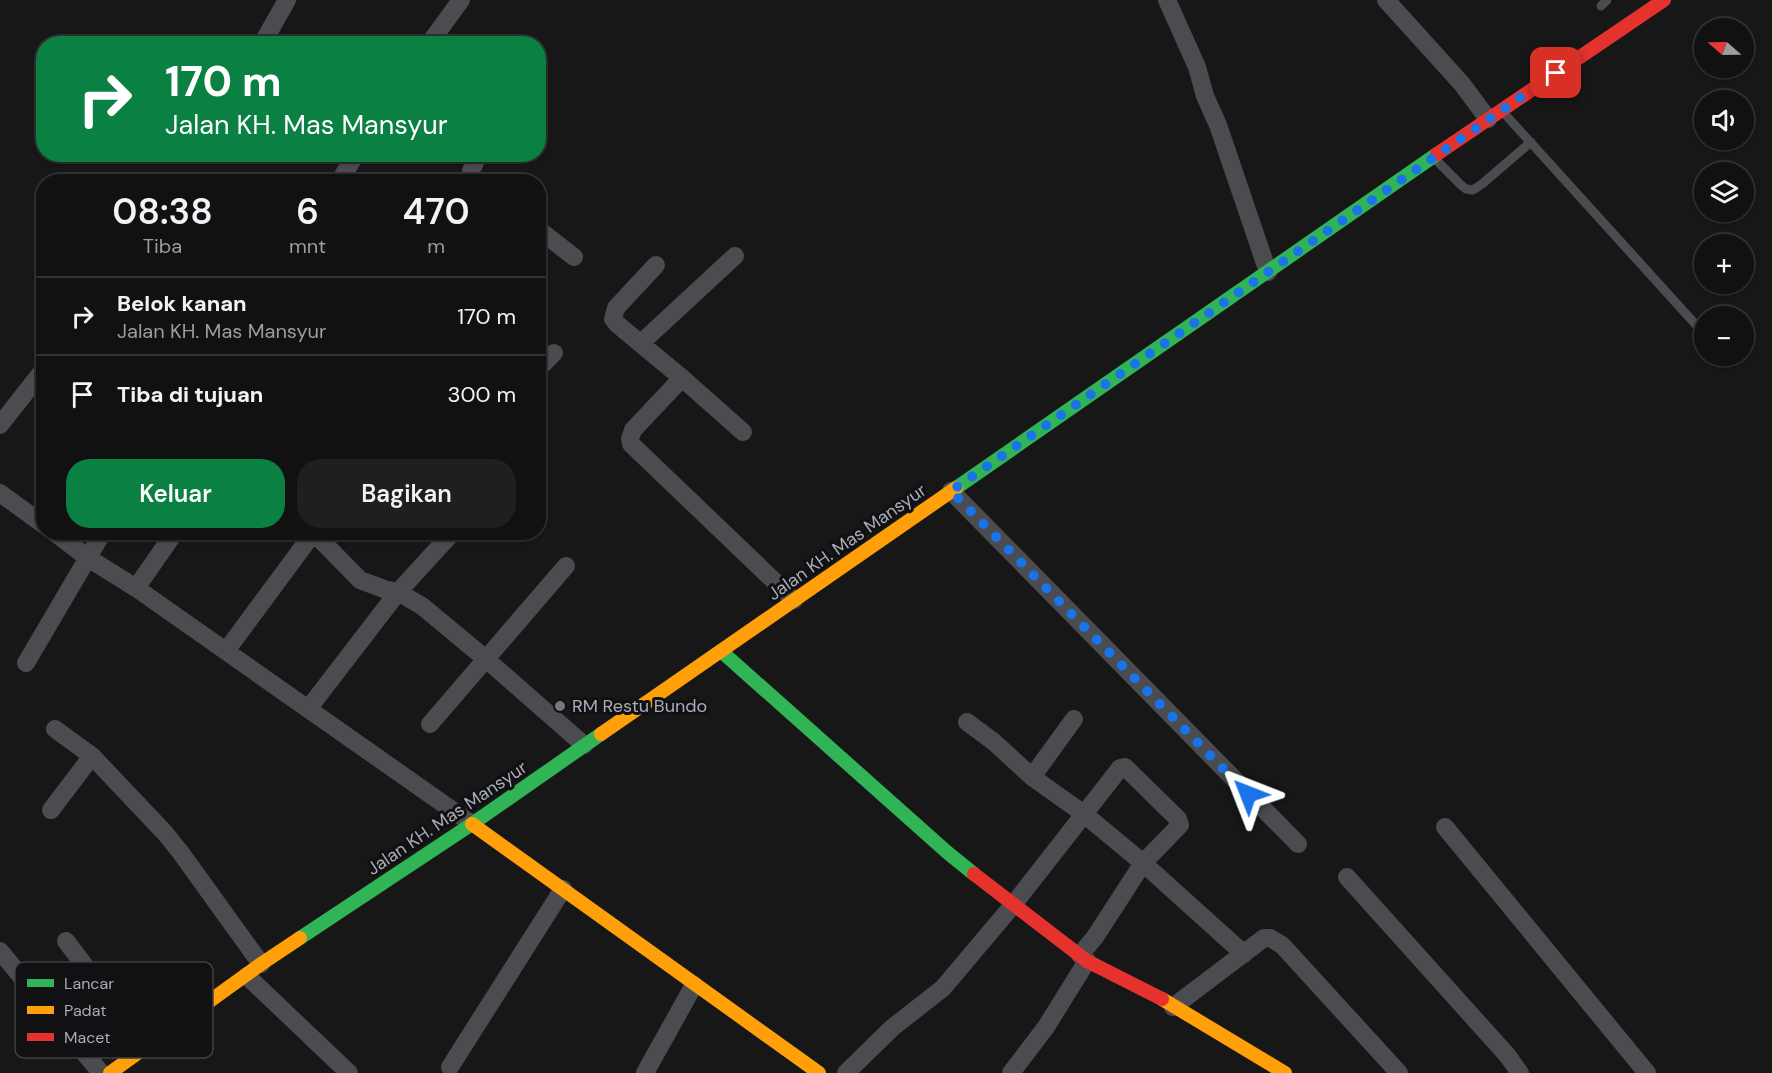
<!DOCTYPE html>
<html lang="id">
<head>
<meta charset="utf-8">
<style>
	body { margin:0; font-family:"DM Sans",sans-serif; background:#1e1f1f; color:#f1f3f6; height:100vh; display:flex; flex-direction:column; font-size:22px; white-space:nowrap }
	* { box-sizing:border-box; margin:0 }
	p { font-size:20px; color:#9c9d9f }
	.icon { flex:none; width:33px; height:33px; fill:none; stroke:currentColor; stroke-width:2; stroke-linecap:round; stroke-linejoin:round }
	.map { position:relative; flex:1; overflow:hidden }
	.drawer { position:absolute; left:36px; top:174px; width:510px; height:366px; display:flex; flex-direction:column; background:#111; border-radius:24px; box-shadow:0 2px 4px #0004,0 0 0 2px #303131 }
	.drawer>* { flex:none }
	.banner { position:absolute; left:36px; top:36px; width:510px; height:126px; border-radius:24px; box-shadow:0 2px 4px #0004,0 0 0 2px #303131; background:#0b8043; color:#fff; overflow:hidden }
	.needle { width:39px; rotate:290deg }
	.buttons { position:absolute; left:1694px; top:18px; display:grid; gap:12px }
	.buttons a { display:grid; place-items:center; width:60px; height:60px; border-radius:50%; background:#111; box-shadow:0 2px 4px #0004,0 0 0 2px #303131; font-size:30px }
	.pin { position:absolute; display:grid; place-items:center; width:51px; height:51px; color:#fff; margin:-26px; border-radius:12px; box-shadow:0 3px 9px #0006 }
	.me { position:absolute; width:66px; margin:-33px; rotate:315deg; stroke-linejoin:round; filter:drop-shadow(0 0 4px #0008) }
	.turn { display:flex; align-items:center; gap:21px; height:126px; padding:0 30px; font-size:27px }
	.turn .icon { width:78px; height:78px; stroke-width:2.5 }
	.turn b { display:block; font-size:42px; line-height:51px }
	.eta { display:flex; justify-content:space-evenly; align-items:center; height:102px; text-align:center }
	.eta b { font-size:36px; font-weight:600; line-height:42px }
	.cta { display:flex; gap:12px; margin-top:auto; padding:12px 30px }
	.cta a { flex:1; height:69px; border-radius:24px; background:#0b8043; color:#fff; font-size:24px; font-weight:600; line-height:69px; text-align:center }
	.cta a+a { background:#1e1f1f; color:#f1f3f6 }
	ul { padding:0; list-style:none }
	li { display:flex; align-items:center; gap:18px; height:78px; padding:0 30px; border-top:2px solid #303131 }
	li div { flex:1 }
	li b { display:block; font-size:22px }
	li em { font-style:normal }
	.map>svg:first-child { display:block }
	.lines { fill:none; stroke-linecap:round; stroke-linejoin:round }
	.lane { stroke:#4b4c50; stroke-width:9 }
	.street { stroke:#4b4c50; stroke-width:18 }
	.fast { stroke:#30b455; stroke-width:14 }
	.slow { stroke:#ff9f0a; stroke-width:14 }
	.jam { stroke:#e5322d; stroke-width:14 }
	.route { stroke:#1a73e8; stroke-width:10; stroke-dasharray:0 18 }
	.poi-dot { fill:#757880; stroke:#111113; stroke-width:2 }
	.labels { text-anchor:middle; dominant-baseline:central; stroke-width:6; stroke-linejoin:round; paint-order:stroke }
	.street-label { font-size:18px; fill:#a8adb8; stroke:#111113 }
	.poi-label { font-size:18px; fill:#a8adb8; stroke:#111113; text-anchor:start }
	.key { fill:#111113; stroke:#3e4045; stroke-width:1.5 }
	.key-label { font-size:16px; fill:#a8adb8 }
</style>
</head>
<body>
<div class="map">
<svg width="1772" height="1073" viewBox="0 0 1772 1073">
	<rect width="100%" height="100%" fill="#171717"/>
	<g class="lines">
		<path class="lane" d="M1601,6L1607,0
			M1503,112L1697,326
			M1435,159L1461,185L1466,189L1473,190L1482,184L1531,142"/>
		<path class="street" d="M1167,0L1197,67L1205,96L1218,125L1268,272
			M1386,0L1462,84L1488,119
			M262,44L287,0
			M429,44L461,0
			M339,182L356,154
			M471,182V171L479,154
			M538,229L574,257
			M656,265L616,308L613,319L617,324L682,378L633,430L630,439L631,444L794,600
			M641,343L735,256
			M538,369L554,353
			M682,378L743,432
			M0,425L44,369
			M951,491L1298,844
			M0,493L44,525
			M54,532L88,558L136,588L472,824
			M313,532L360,580L384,589L398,592L422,606L487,660L584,745
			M136,588L175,532
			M226,651L314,532
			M26,663L103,532
			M308,709L398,592L453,532
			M967,722L994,742L1032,777L1084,814L1143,863L1244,954
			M430,724L566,566
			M55,729L92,756L165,833L181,853L261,964
			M1032,777L1074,719
			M51,810L92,756
			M1445,827L1647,1073
			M1347,877L1507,1055L1520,1073
			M66,941L146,1047
			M0,951L101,1073
			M247,976L349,1073
			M1173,1007L1264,938H1270L1282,945L1399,1073
			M450,1067L563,889
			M645,1073L694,985
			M846,1073L892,1028L943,988L1013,905L1117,772L1120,768L1125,767L1178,819L1180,825L1143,863L1095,937L1080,955
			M1011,1073L1046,1027L1087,961"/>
		<path class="fast" d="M956,488L1437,154
			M721,651L948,853L974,874
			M300,938L472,824L601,734"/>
		<path class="slow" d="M601,734L956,488
			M472,824L819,1073
			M1162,999L1285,1073
			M110,1073L261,964L300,938"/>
		<path class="jam" d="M1437,154L1664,0
			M974,874L1087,961L1162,999"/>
	</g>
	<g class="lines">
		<path class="route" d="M1248,794L951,491L1556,73"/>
	</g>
	<circle class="poi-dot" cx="560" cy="706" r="6"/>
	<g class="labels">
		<g class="street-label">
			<text transform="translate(847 542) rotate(-35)">Jalan KH. Mas Mansyur</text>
			<text transform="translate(447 818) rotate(-34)">Jalan KH. Mas Mansyur</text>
		</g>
		<g class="poi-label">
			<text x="572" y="706">RM Restu Bundo</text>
		</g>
	</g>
	<rect x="15" y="962" width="198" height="96" rx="9" class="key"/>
	<rect x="27" y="979" width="27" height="8" fill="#30b455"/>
	<rect x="27" y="1006" width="27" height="8" fill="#ff9f0a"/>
	<rect x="27" y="1033" width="27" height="8" fill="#e5322d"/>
	<g class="key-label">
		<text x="64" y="989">Lancar</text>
		<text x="64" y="1016">Padat</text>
		<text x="64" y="1043">Macet</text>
	</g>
</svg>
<div class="buttons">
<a><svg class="needle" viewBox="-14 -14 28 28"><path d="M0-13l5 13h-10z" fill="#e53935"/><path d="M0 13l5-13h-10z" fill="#9c9d9f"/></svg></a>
<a><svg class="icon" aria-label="sound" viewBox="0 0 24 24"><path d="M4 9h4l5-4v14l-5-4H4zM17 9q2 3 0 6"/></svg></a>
<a><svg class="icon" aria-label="layers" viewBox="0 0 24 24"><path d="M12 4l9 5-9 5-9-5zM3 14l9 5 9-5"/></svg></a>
<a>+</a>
<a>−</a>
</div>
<div class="pin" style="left:1556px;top:73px;background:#d93025"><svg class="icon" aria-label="arrive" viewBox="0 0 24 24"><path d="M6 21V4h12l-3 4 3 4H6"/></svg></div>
<svg class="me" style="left:1248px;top:794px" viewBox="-20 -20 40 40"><path d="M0-17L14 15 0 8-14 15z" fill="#1a73e8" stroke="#fff" stroke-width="4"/></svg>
<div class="banner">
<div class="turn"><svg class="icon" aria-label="right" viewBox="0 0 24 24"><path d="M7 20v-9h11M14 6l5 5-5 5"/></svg><div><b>170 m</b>Jalan KH. Mas Mansyur</div></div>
</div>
<section class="drawer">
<div class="eta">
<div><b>08:38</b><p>Tiba</p></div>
<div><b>6</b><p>mnt</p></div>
<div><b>470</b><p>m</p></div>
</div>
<ul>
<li><svg class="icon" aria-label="right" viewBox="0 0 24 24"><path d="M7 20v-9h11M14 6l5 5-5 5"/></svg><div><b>Belok kanan</b><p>Jalan KH. Mas Mansyur</p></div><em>170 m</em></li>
<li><svg class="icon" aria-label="arrive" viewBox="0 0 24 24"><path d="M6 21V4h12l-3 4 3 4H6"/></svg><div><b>Tiba di tujuan</b></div><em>300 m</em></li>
</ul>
<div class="cta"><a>Keluar</a><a>Bagikan</a></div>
</section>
</div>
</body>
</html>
